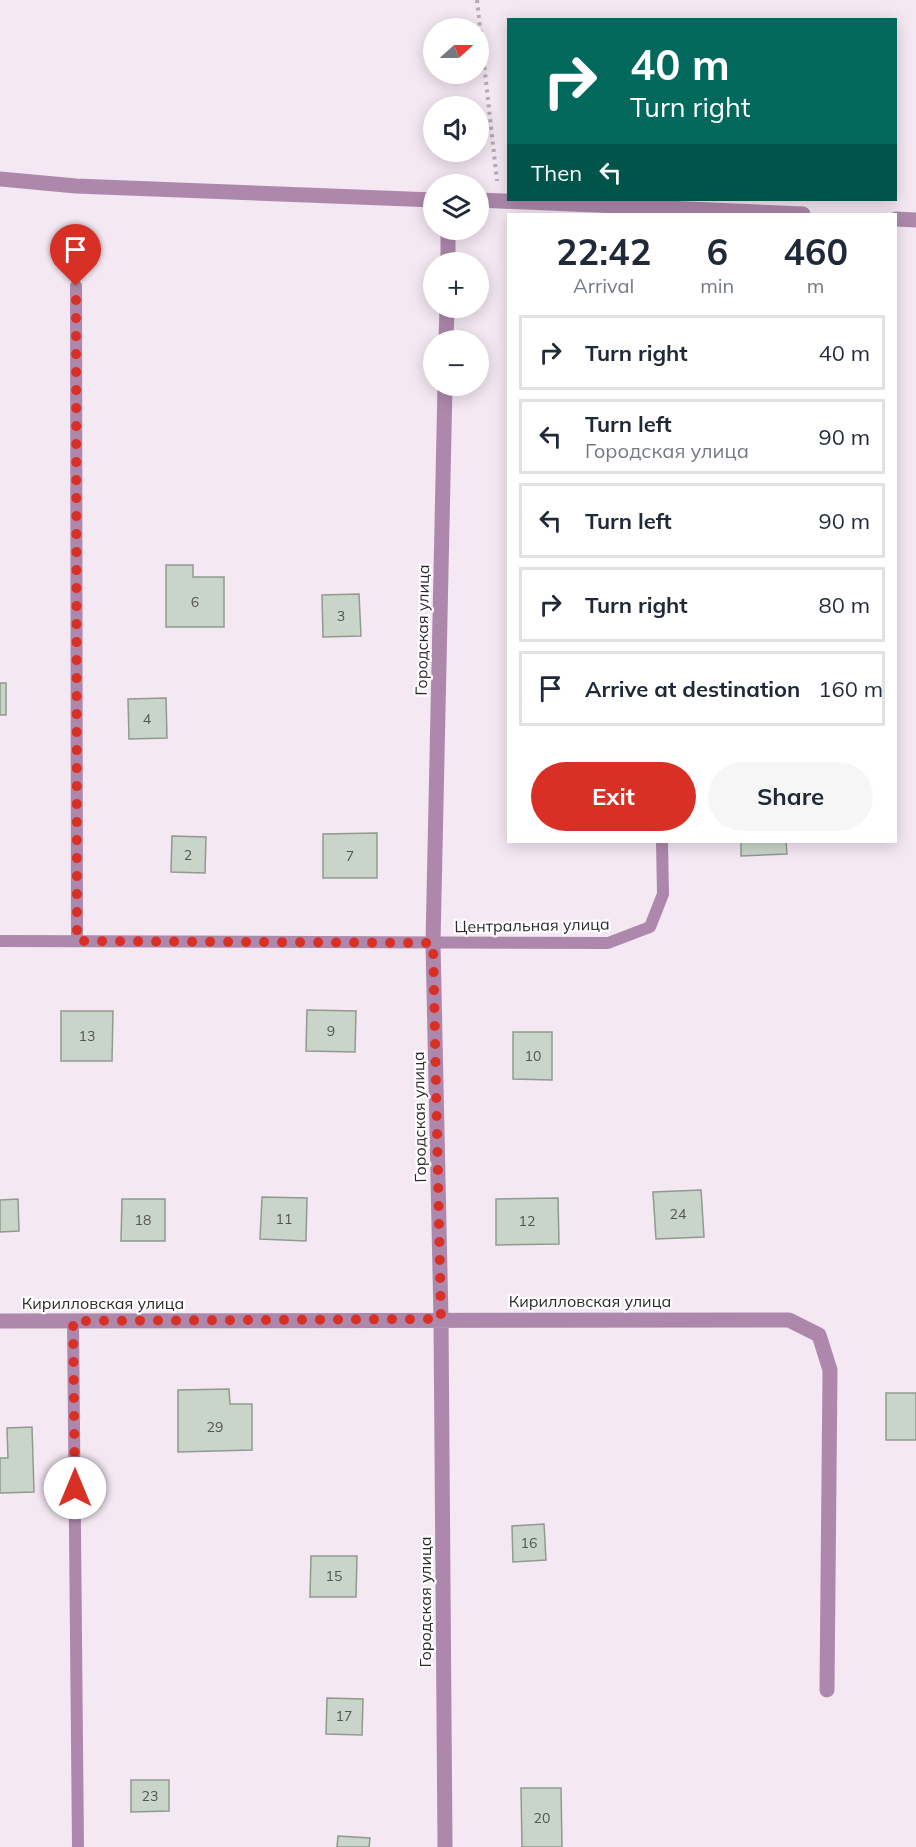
<!DOCTYPE html>
<html lang="en">
<head>
<meta charset="utf-8">
<style>
	body { margin:0; font-family:Mulish,sans-serif; background:#f6f6f7; color:#1f2937; height:100vh; display:flex; flex-direction:column; font-size:22px; white-space:nowrap }
	* { box-sizing:border-box; margin:0 }
	p { font-size:20px; color:#747a83 }
	.icon { flex:none; width:33px; height:33px; fill:none; stroke:currentColor; stroke-width:2; stroke-linecap:round; stroke-linejoin:round }
	.map { position:relative; flex:1; overflow:hidden }
	.details { position:absolute; left:507px; top:213px; width:390px; height:630px; display:flex; flex-direction:column; background:#fff; border-radius:0px; box-shadow:0 3px 15px #0003 }
	.details>* { flex:none }
	.banner { position:absolute; left:507px; top:18px; width:390px; height:183px; border-radius:0px; box-shadow:0 3px 15px #0003; background:#00695c; color:#fff; overflow:hidden }
	.needle { width:39px; rotate:69deg }
	.fabs { position:absolute; left:423px; top:18px; display:grid; gap:12px }
	.fabs a { display:grid; place-items:center; width:66px; height:66px; border-radius:50%; background:#fff; box-shadow:0 3px 15px #0003; font-size:30px }
	.pin { position:absolute; display:grid; place-items:center; width:51px; height:51px; color:#fff; margin:-62px -26px; border-radius:50% 50% 50% 0; rotate:-45deg; box-shadow:0 0 6px #0007 }
	.pin .icon { rotate:45deg }
	.me { position:absolute; width:66px; margin:-33px; rotate:0deg; stroke-linejoin:round; filter:drop-shadow(0 0 4px #0008) }
	.turn { display:flex; align-items:center; gap:21px; height:126px; padding:0 24px; font-size:27px }
	.turn .icon { width:78px; height:78px; stroke-width:2.5 }
	.turn b { display:block; font-size:42px; line-height:51px }
	.then { display:flex; align-items:center; height:57px; padding:0 24px; background:#0003; gap:12px; font-size:22px }
	.eta { display:flex; justify-content:space-evenly; align-items:center; height:102px; text-align:center }
	.eta b { font-size:36px; font-weight:700; line-height:42px }
	.action { display:flex; gap:12px; margin-top:auto; padding:12px 24px }
	.action a { flex:1; height:69px; border-radius:36px; background:#d93025; color:#fff; font-size:24px; font-weight:700; line-height:69px; text-align:center }
	.action a+a { background:#f6f6f7; color:#1f2937 }
	ul { padding:0; list-style:none }
	li { display:flex; align-items:center; gap:18px; height:75px; margin:0 12px 9px; padding:0 12px; border:3px solid #e0e1e3; border-radius:0px }
	li div { flex:1 }
	li b { display:block; font-size:22px }
	li em { font-style:normal }
	.map>svg:first-child { display:block }
	.building { fill:#cad5c9; stroke:#909a8e; stroke-width:1.5 }
	.lines { fill:none; stroke-linecap:round; stroke-linejoin:round }
	.path { stroke:#b4aab3; stroke-width:4; stroke-dasharray:3 4.5; stroke-linecap:butt }
	.service { stroke:#ae88ac; stroke-width:12 }
	.minor { stroke:#ae88ac; stroke-width:15 }
	.tertiary { stroke:#ae88ac; stroke-width:15 }
	.route { stroke:#d93025; stroke-width:10; stroke-dasharray:0 18 }
	.labels { text-anchor:middle; dominant-baseline:central; stroke-width:4.5; stroke-linejoin:round; paint-order:stroke }
	.number-label { font-size:14px; fill:#545252 }
	.street-label { font-size:16px; fill:#2c272b; stroke:#fff }
</style>
</head>
<body>
<div class="map">
<svg width="916" height="1847" viewBox="0 0 916 1847">
	<rect width="100%" height="100%" fill="#f4e8f3"/>
	<path class="building" d="M166,565H193V577H224V627H166Z
		M359,594L361,636L323,637L322,595Z
		M0,683H6V715H0Z
		M166,698L167,738L129,739L128,699Z
		M377,833V878H323V834Z
		M172,836L206,837L205,873L171,872Z
		M741,842H786L787,854L741,856Z
		M307,1010L356,1011L355,1052L306,1051Z
		M61,1011H113L112,1061H61Z
		M513,1032H552V1080L513,1079Z
		M701,1190L704,1237L656,1239L653,1192Z
		M262,1197L307,1198L306,1241L260,1239Z
		M558,1198L559,1244L496,1245V1199Z
		M18,1199L19,1231L0,1232V1200Z
		M122,1199H165V1241H121Z
		M229,1389L230,1404H252V1450L178,1452V1390Z
		M886,1393H916V1440H886Z
		M32,1427L34,1492L0,1493V1458H8L7,1428Z
		M544,1524L546,1560L513,1562L512,1526Z
		M311,1556H357L356,1597H310Z
		M327,1698L363,1699L362,1735L326,1734Z
		M131,1780H169V1811L131,1812Z
		M521,1788H561L562,1847H522Z
		M338,1836L370,1838L369,1847H337Z"/>
	<g class="lines">
		<path class="path" d="M477,0L497,181"/>
		<path class="service" d="M76,286L77,941
			M0,941L608,943L650,927L663,894L662,842
			M73,1321L78,1847"/>
		<path class="minor" d="M448,262V230
			M446,340L447,308
			M445,386L433,943L441,1319L445,1847
			M0,1321L789,1320L819,1335L830,1370L827,1690"/>
		<path class="tertiary" d="M0,179L76,186L434,200
			M478,200L803,214
			M896,219L916,220"/>
	</g>
	<g class="lines">
		<path class="route" d="M75,1488L73,1321L441,1319L433,943L77,941L76,286"/>
	</g>
	<g class="labels">
		<g class="number-label">
			<text x="195" y="602">6</text>
			<text x="341" y="616">3</text>
			<text x="147" y="719">4</text>
			<text x="188" y="855">2</text>
			<text x="350" y="856">7</text>
			<text x="331" y="1031">9</text>
			<text x="87" y="1036">13</text>
			<text x="533" y="1056">10</text>
			<text x="678" y="1214">24</text>
			<text x="284" y="1219">11</text>
			<text x="143" y="1220">18</text>
			<text x="527" y="1221">12</text>
			<text x="215" y="1427">29</text>
			<text x="529" y="1543">16</text>
			<text x="334" y="1576">15</text>
			<text x="344" y="1716">17</text>
			<text x="150" y="1796">23</text>
			<text x="542" y="1818">20</text>
		</g>
		<g class="street-label">
			<text transform="translate(422 630) rotate(-89)">Городская улица</text>
			<text transform="translate(532 925) rotate(-1)">Центральная улица</text>
			<text transform="translate(419 1117) rotate(-91)">Городская улица</text>
			<text x="590" y="1301">Кирилловская улица</text>
			<text x="103" y="1303">Кирилловская улица</text>
			<text transform="translate(425 1602) rotate(-90)">Городская улица</text>
		</g>
	</g>
</svg>
<div class="fabs">
<a><svg class="needle" viewBox="-14 -14 28 28"><path d="M0-13l5 13h-10z" fill="#e53935"/><path d="M0 13l5-13h-10z" fill="#747a83"/></svg></a>
<a><svg class="icon" aria-label="sound" viewBox="0 0 24 24"><path d="M4 9h4l5-4v14l-5-4H4zM17 9q2 3 0 6"/></svg></a>
<a><svg class="icon" aria-label="layers" viewBox="0 0 24 24"><path d="M12 4l9 5-9 5-9-5zM3 14l9 5 9-5"/></svg></a>
<a>+</a>
<a>−</a>
</div>
<div class="pin" style="left:76px;top:286px;background:#d93025"><svg class="icon" aria-label="arrive" viewBox="0 0 24 24"><path d="M6 21V4h12l-3 4 3 4H6"/></svg></div>
<svg class="me" style="left:75px;top:1488px" viewBox="-20 -20 40 40"><circle r="19" fill="#fff"/><path d="M0-13L10 11 0 6-10 11z" fill="#d93025"/></svg>
<div class="banner">
<div class="turn"><svg class="icon" aria-label="right" viewBox="0 0 24 24"><path d="M7 20v-9h11M14 6l5 5-5 5"/></svg><div><b>40 m</b>Turn right</div></div>
<div class="then">Then<svg class="icon" aria-label="left" viewBox="0 0 24 24"><path d="M17 20v-9H6M10 6l-5 5 5 5"/></svg></div>
</div>
<section class="details">
<div class="eta">
<div><b>22:42</b><p>Arrival</p></div>
<div><b>6</b><p>min</p></div>
<div><b>460</b><p>m</p></div>
</div>
<ul>
<li><svg class="icon" aria-label="right" viewBox="0 0 24 24"><path d="M7 20v-9h11M14 6l5 5-5 5"/></svg><div><b>Turn right</b></div><em>40 m</em></li>
<li><svg class="icon" aria-label="left" viewBox="0 0 24 24"><path d="M17 20v-9H6M10 6l-5 5 5 5"/></svg><div><b>Turn left</b><p>Городская улица</p></div><em>90 m</em></li>
<li><svg class="icon" aria-label="left" viewBox="0 0 24 24"><path d="M17 20v-9H6M10 6l-5 5 5 5"/></svg><div><b>Turn left</b></div><em>90 m</em></li>
<li><svg class="icon" aria-label="right" viewBox="0 0 24 24"><path d="M7 20v-9h11M14 6l5 5-5 5"/></svg><div><b>Turn right</b></div><em>80 m</em></li>
<li><svg class="icon" aria-label="arrive" viewBox="0 0 24 24"><path d="M6 21V4h12l-3 4 3 4H6"/></svg><div><b>Arrive at destination</b></div><em>160 m</em></li>
</ul>
<div class="action"><a>Exit</a><a>Share</a></div>
</section>
</div>
</body>
</html>
